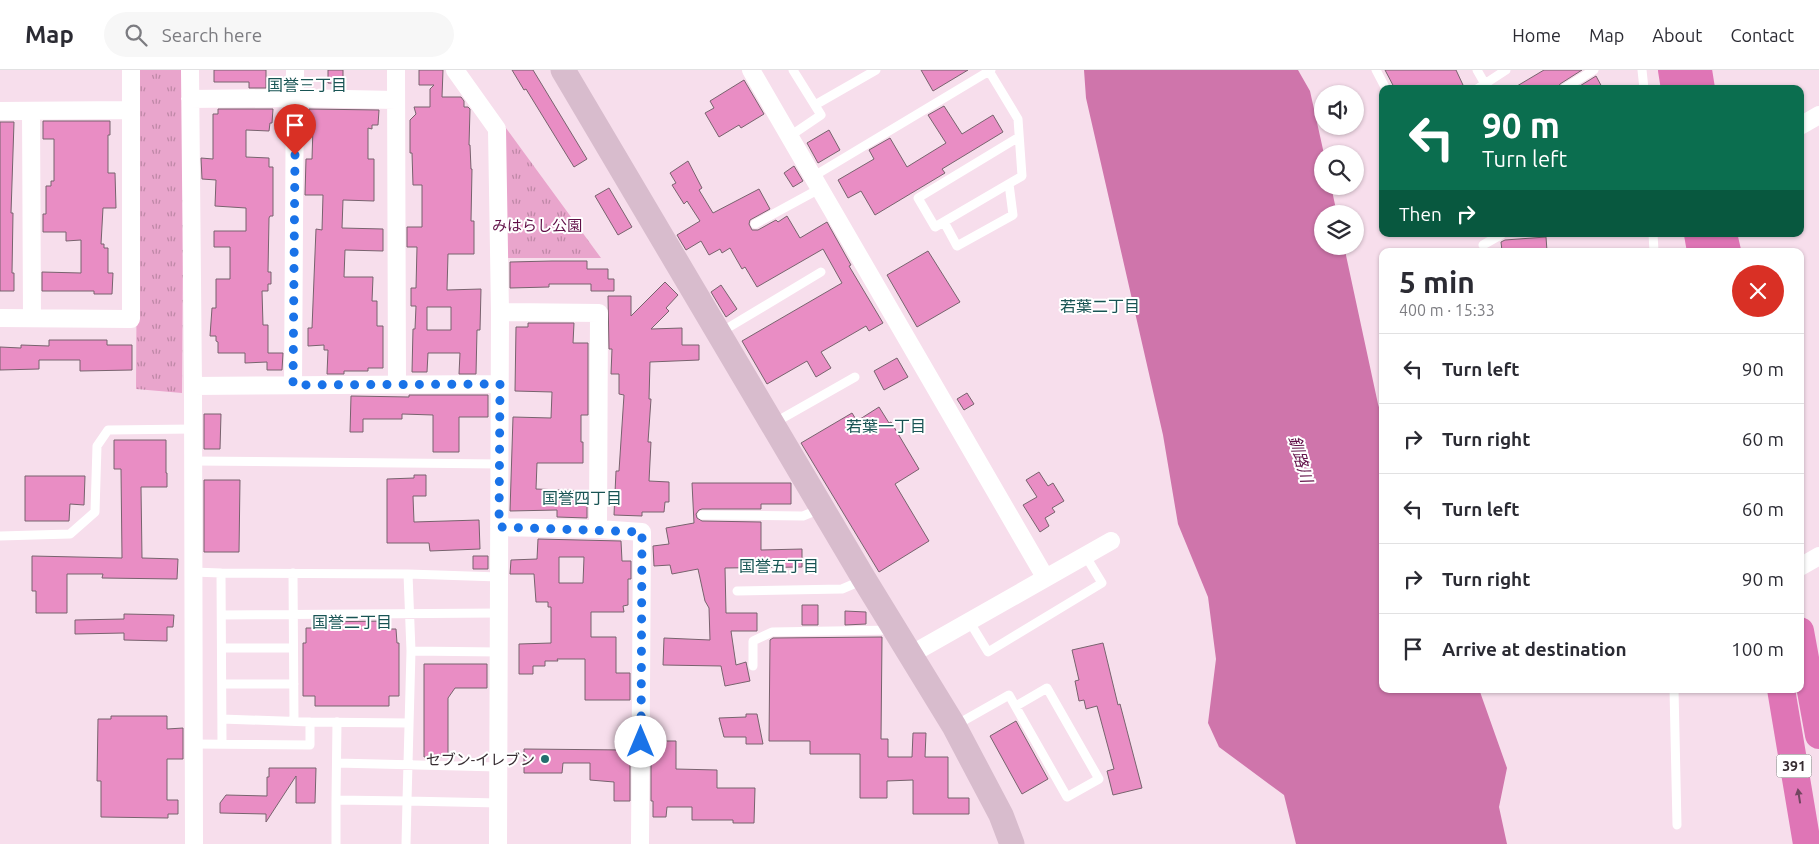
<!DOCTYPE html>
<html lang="en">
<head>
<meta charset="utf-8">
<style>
	body { margin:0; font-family:Ubuntu,"Noto Sans JP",sans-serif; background:#f7f7f7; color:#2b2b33; height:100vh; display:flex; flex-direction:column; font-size:19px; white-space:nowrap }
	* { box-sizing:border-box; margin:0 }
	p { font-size:16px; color:#7c7c81 }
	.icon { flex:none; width:28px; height:28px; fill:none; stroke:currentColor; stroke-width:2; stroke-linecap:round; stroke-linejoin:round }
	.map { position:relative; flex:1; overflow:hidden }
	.drawer { position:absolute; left:1379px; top:178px; width:425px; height:445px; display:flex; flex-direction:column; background:#fff; border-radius:10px; box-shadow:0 1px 4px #0004 }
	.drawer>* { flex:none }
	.guide { position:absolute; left:1379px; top:15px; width:425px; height:152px; border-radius:10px; box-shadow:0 1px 4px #0004; background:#0b6e4f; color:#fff; overflow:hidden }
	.controls { position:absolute; left:1314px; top:15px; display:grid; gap:10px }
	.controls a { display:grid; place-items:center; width:50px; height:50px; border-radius:50%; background:#fff; box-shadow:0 1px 4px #0004; font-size:25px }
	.pin { position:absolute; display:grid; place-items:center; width:42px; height:42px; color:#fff; margin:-51px -21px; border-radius:50% 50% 50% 0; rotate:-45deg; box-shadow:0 0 5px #0007 }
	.pin .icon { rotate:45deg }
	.me { position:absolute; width:55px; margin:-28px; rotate:0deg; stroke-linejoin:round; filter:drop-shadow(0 0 4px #0008) }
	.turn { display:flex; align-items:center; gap:18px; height:105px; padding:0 20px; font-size:22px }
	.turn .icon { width:65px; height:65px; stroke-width:2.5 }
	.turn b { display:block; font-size:35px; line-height:42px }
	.then { display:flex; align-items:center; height:48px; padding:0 20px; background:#0003; gap:10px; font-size:19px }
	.round { display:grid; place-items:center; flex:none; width:52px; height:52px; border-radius:26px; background:#f7f7f7 }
	.head { display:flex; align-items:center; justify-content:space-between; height:85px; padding:0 20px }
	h1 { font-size:30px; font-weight:600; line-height:38px }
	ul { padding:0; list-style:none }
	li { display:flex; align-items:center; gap:15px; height:70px; padding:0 20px; border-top:1px solid #e1e1e2 }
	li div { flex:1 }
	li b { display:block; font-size:19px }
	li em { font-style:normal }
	header { display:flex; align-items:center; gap:30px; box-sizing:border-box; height:70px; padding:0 25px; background:#fff; border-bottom:1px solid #e1e1e2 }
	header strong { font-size:24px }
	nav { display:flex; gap:28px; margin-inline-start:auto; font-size:18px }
	.search { width:350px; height:45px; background:#f7f7f7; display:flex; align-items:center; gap:12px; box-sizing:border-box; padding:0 18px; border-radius:28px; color:#7c7c81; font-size:19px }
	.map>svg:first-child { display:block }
	.grass { fill:url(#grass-tufts) }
	.water { fill:#cf75ab }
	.building { fill:#e98dc4; stroke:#78636e; fill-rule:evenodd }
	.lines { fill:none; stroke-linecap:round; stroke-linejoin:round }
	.lane { stroke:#fff; stroke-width:9 }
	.street { stroke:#fff; stroke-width:18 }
	.secondary { stroke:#d8bccd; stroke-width:25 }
	.highway { stroke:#df75b6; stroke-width:28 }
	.oneway { fill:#724660 }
	.route { stroke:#1a73e8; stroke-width:9; stroke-dasharray:0 16.2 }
	.poi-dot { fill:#236e6e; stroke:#fff; stroke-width:2 }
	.labels { text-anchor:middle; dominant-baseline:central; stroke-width:4; stroke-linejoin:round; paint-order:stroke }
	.shield { fill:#fff; stroke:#736c70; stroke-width:1 }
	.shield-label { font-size:14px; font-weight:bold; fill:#372d32 }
	.park-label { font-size:15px; fill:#600f47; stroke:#fff }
	.poi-label { font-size:15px; fill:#372d32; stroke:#fff; text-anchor:end }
	.neighbourhood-label { font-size:16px; fill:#185454; stroke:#fff }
	.water-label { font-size:16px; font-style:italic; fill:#631249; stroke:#fff }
</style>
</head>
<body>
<header>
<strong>Map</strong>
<div class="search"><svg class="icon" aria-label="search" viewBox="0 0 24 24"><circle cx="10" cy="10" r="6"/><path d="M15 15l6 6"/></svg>Search here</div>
<nav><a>Home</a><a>Map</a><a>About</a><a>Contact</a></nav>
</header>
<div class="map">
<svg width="1819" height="774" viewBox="0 0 1819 774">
	<defs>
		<pattern id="grass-tufts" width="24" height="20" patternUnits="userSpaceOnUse" patternTransform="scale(1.25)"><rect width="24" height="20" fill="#e9a5cc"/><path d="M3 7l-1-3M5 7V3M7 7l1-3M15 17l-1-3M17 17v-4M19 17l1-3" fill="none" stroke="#be87a6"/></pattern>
	</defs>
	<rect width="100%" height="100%" fill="#f7deec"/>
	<path class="grass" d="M138,0H184L182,323L136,319Z
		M503,54L601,188H505Z"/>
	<path class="water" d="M1084,0H1298L1310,21L1324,84L1322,116H1331L1337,144H1322V176H1344L1378,334L1382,347V619H1479L1507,698L1499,737L1507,774H1296L1284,725L1219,677L1208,653L1216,589L1208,527L1178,454L1163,365L1086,28Z"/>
	<path class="building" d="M214,0H266V18H249V12H214Z
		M328,0H343V14L328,13Z
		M419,0H443L442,27H461L464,31V37H468L470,39L469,75H470L471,99H472L471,151H474V184H448L447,220L481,219L480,260H477L476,304H459L460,283H428L427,302H412L413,259H415L416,236H411V218H416L417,177H407V157H422V115H413L412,83H410V50L416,44L414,37H430V19L434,15H419ZM427,237H451V260H427Z
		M512,0H533L587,89L574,97L526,19L524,20Z
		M921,0H968L933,21Z
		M1385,0H1456L1463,15L1456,19H1395Z
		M1544,0H1582L1560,14L1557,19H1512Z
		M1596,6L1603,19H1575Z
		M744,10L764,44L741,58L739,55L719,67L705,43L714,38L710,31Z
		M944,36L962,64L993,45L1003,62L942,99L945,103L875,145L861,121L848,128L838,110L874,89L869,80L890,68L907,97L946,73L928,45Z
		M218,39H273L272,53H270L269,61L246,60V87L269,88V97H273V146H270L269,148L268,202H271V214H268V221H262L263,255H268V283H283L282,300H267V292L245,293V283H218V272L216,271V266H210L212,238H216V209H230V177H214V161H246V138L215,136L216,110L202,109L201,88L213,89V44H218Z
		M309,39L379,40L378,55H372V59L368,58V89H374V131L343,130L342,158L383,159V181L345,180L344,207H373L372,231H377V256H383V298H368V301H344V304H327L328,280H324V275L308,276V258H312L316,159L322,160L323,125H305L306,89H312L313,56H309Z
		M43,51H110V65H108V103H115L116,138H103L101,174H104V178H108V203H113L112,224H94V221H42V202L81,203V170L66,171V162H43V144H46V116H51V111H54V69H43Z
		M0,52H14L11,143H13L12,203H14V221H0Z
		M829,60L840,80L818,93L807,73Z
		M688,91L702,118L699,120L713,143L759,119L770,139L750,150L749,154L752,160H758L776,150L778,152L787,146L800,168L827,152L851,195L849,196L883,253L869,261L866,256L821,282L831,298L816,307L807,291L767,314L742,271L842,213L823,179L757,217L745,197L742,199L730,178L722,183L720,179L709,185L701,171L686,180L677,165L700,151L687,131L684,134L672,115L676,113L670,103Z
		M794,96L803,111L793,117L784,103Z
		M609,118L632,157L618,165L595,126Z
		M1546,167L1547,181H1502L1501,172L1505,170Z
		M928,181L960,232L917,257L887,205Z
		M552,191H587V199H608V209H614V221H591V214H549V217L510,218V192Z
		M665,212L678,225L666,238L669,241L651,259L682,258V275H699V290L650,292L649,329H651L648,372H651L649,411L669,412V432H665L664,442H642V446L614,445L616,401H619L624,325L619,324V304H611L612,279H609L608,226H631V246Z
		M721,215L737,239L726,247L711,222Z
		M528,253H574L573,273H588V345H581V372H583V393H537L536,419L587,421V448L557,447V440L510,441L513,347L551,348L552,322L515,321L516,257H528Z
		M49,270H107V275H132V300L80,301V290H39V299L0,300V277L21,278V275L49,276Z
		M897,288L908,307L884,320L874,301Z
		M967,323L974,334L964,340L957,329Z
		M409,325H488V347H459V382H433V345L402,344V349H363V362H350L351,326L409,327Z
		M879,337L889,353L891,352L919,399L895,414L929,471L879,502L801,373L852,343L857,351Z
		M204,344H221L220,379H204Z
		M114,370H166V403H167V417H141L142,488L178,489L177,509L102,508L103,504H67V543H36V521H32V486L122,488L121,399H114Z
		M1039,402L1048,416L1053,413L1064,431L1052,438L1055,442L1045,448L1049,456L1040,462L1023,435L1037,427L1026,410Z
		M414,405H426V426H413L414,452L479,450L480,479L430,481L429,473H387V409L414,408Z
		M25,406H85L84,435L70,434L69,451H25Z
		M204,410H240L239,482H204Z
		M692,413H791V434H761V439H702L699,440L696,444L697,448L702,451L761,452V480L802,479V497L725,498L726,543H757V561H731L736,595L746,592L750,611L725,616L721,596L663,595L664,568L710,570L709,538L705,531L698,499L672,504L670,495L654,496L653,476L669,474L666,458L694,453Z
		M538,469L621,471L622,491H631V509H628V535L623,536L624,542H591V567H616V603H630V630H585V589H557L558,591H545V596H533V604H519V574L551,573V537H548V532H536L534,504H510L511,490L537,489ZM559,487H584L583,513H559Z
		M473,486H488V499H473Z
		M802,535H818V555H802Z
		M845,541L866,542V554L845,555Z
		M124,544L174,545L173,557H167V571L124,570V563L75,564V550L124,549Z
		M387,551V559H396L397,573H399V626H389V636H315V626H303V573H306V558H315V552Z
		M882,567L881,669H888V687H912L913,663H926L925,687H948V728H969V744H913V710L887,711V728H860V684H810V671H769L770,570L773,568Z
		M1103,573L1118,635L1120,634L1142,718L1113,725L1107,701L1114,699L1097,636L1086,639L1084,630L1079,631L1075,611L1079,610L1072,580Z
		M424,594H487V618H455L448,628V687H424Z
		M746,644H757L763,674H746V667H724L719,648L746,647Z
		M111,646H167V659L183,658V689H167V730H178V744H168V748L101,747V711H97L98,649H111Z
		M1016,651L1048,709L1022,724L990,666Z
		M654,671H676V699L717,700V718H755L754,753H733V750H692V737H667L666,747H653V731H651V691H654Z
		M524,679L625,680V690H630V731H614V712L590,710V693H563L562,703H524Z
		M269,698H316L315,733H296V706L266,752V744L220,743V733L226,725L267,726V707H269Z"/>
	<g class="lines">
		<path class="lane" d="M1376,0L1386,19
			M1477,0L1485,14
			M1642,0L1644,19
			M989,1L1018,49L1022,106L935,157L918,128L1019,67
			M1477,19L1506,0
			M1563,19L1594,0
			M815,35L876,0
			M790,66L821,45L793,0
			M814,106L991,0
			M944,152L957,176L1013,145L1009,114
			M755,154L821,118
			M1653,164L1654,181
			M1483,175L1502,164
			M721,262L821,202
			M774,353L855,307
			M193,391L500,394
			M702,445L803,446L820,439
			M0,466L70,464L95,442L97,376L108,360L193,359
			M193,502L221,503
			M293,503L294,651
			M408,504L411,581
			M737,521L842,519L863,510
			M222,545L499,543
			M969,551L988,582L1102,513L1085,485
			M222,578H293
			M753,596V571L772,562L893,560
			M222,614H294
			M1674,619L1677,755
			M222,649L310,652
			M956,655L1009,625L1067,727L1099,709L1047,618L1016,636
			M193,674L310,675V652L409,653
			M222,674L221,503L408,504L499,507
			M337,693L498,697
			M336,730L337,652
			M499,733L407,731L411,581L499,582
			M336,774V730L407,731L406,774"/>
		<path class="street" d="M190,0L193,316L194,774
			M396,0L397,314
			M455,0L497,59L500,242L498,774
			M751,0L1045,507
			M190,29L295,28L396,30
			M0,41L131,40
			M31,41L32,248
			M1800,56L1819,45
			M500,242L599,243L598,459
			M0,248L131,249V0
			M293,315L295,0
			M193,316L500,314
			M499,457L598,459L642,462L640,774
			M1800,497L1819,486
			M910,585L1111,471"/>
		<path class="secondary" d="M563,0L864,509L954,656L1001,745L1012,774"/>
		<path class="highway" d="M1672,0L1675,19
			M1698,0L1701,19
			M1698,164L1701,181
			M1723,164L1727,181
			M1800,561L1819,665
			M1781,619L1807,774"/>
	</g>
	<defs><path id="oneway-solid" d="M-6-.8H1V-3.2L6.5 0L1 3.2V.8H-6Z" transform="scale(1.25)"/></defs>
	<use class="oneway" href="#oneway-solid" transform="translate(1799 726) rotate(-99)"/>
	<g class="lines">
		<path class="route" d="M295,85L293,315L500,314L499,457L642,462L641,672"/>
	</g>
	<circle class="poi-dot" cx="545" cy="689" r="5"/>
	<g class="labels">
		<rect class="shield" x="1776.5" y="684.5" width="35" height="23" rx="4"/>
		<g class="shield-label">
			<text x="1794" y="696">391</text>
		</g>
		<g class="park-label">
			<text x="537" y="155">みはらし公園</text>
		</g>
		<g class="poi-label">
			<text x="535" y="689">セブン-イレブン</text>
		</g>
		<g class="neighbourhood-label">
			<text x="307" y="15">国誉三丁目</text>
			<text x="1100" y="236">若葉二丁目</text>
			<text x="886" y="356">若葉一丁目</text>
			<text x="582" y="428">国誉四丁目</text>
			<text x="779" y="496">国誉五丁目</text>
			<text x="352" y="552">国誉二丁目</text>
		</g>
		<g class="water-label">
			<text transform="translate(1301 389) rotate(74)">釧路川</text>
		</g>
	</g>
</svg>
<div class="controls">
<a><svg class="icon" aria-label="sound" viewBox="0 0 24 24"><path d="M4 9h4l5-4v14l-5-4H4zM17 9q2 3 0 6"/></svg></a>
<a><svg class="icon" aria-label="search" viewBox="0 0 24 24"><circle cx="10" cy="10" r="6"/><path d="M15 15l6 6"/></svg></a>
<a><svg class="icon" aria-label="layers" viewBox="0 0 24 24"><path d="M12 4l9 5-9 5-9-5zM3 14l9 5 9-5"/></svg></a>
</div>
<div class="pin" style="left:295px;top:85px;background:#d93025"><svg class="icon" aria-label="arrive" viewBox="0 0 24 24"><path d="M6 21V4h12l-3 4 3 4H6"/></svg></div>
<svg class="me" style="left:641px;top:672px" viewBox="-20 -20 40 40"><circle r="19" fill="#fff"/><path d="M0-13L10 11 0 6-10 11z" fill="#1a73e8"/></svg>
<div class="guide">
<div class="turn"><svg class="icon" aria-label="left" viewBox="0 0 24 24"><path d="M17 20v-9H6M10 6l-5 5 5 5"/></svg><div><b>90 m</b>Turn left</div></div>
<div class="then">Then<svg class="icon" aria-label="right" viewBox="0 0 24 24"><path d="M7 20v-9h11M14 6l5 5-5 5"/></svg></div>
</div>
<section class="drawer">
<div class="head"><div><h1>5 min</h1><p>400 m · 15:33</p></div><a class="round" style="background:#d93025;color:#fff"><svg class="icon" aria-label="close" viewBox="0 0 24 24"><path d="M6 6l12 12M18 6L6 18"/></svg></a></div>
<ul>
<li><svg class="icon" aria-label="left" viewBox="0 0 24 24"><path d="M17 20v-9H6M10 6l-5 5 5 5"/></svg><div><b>Turn left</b></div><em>90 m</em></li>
<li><svg class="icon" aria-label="right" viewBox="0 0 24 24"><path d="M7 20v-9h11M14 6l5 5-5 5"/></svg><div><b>Turn right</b></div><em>60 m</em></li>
<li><svg class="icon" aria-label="left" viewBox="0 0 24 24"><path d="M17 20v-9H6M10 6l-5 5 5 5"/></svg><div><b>Turn left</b></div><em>60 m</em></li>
<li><svg class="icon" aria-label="right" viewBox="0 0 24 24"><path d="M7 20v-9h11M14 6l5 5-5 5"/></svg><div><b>Turn right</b></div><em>90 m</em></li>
<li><svg class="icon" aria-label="arrive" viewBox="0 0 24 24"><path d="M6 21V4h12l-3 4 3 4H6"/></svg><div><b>Arrive at destination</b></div><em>100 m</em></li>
</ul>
</section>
</div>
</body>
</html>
